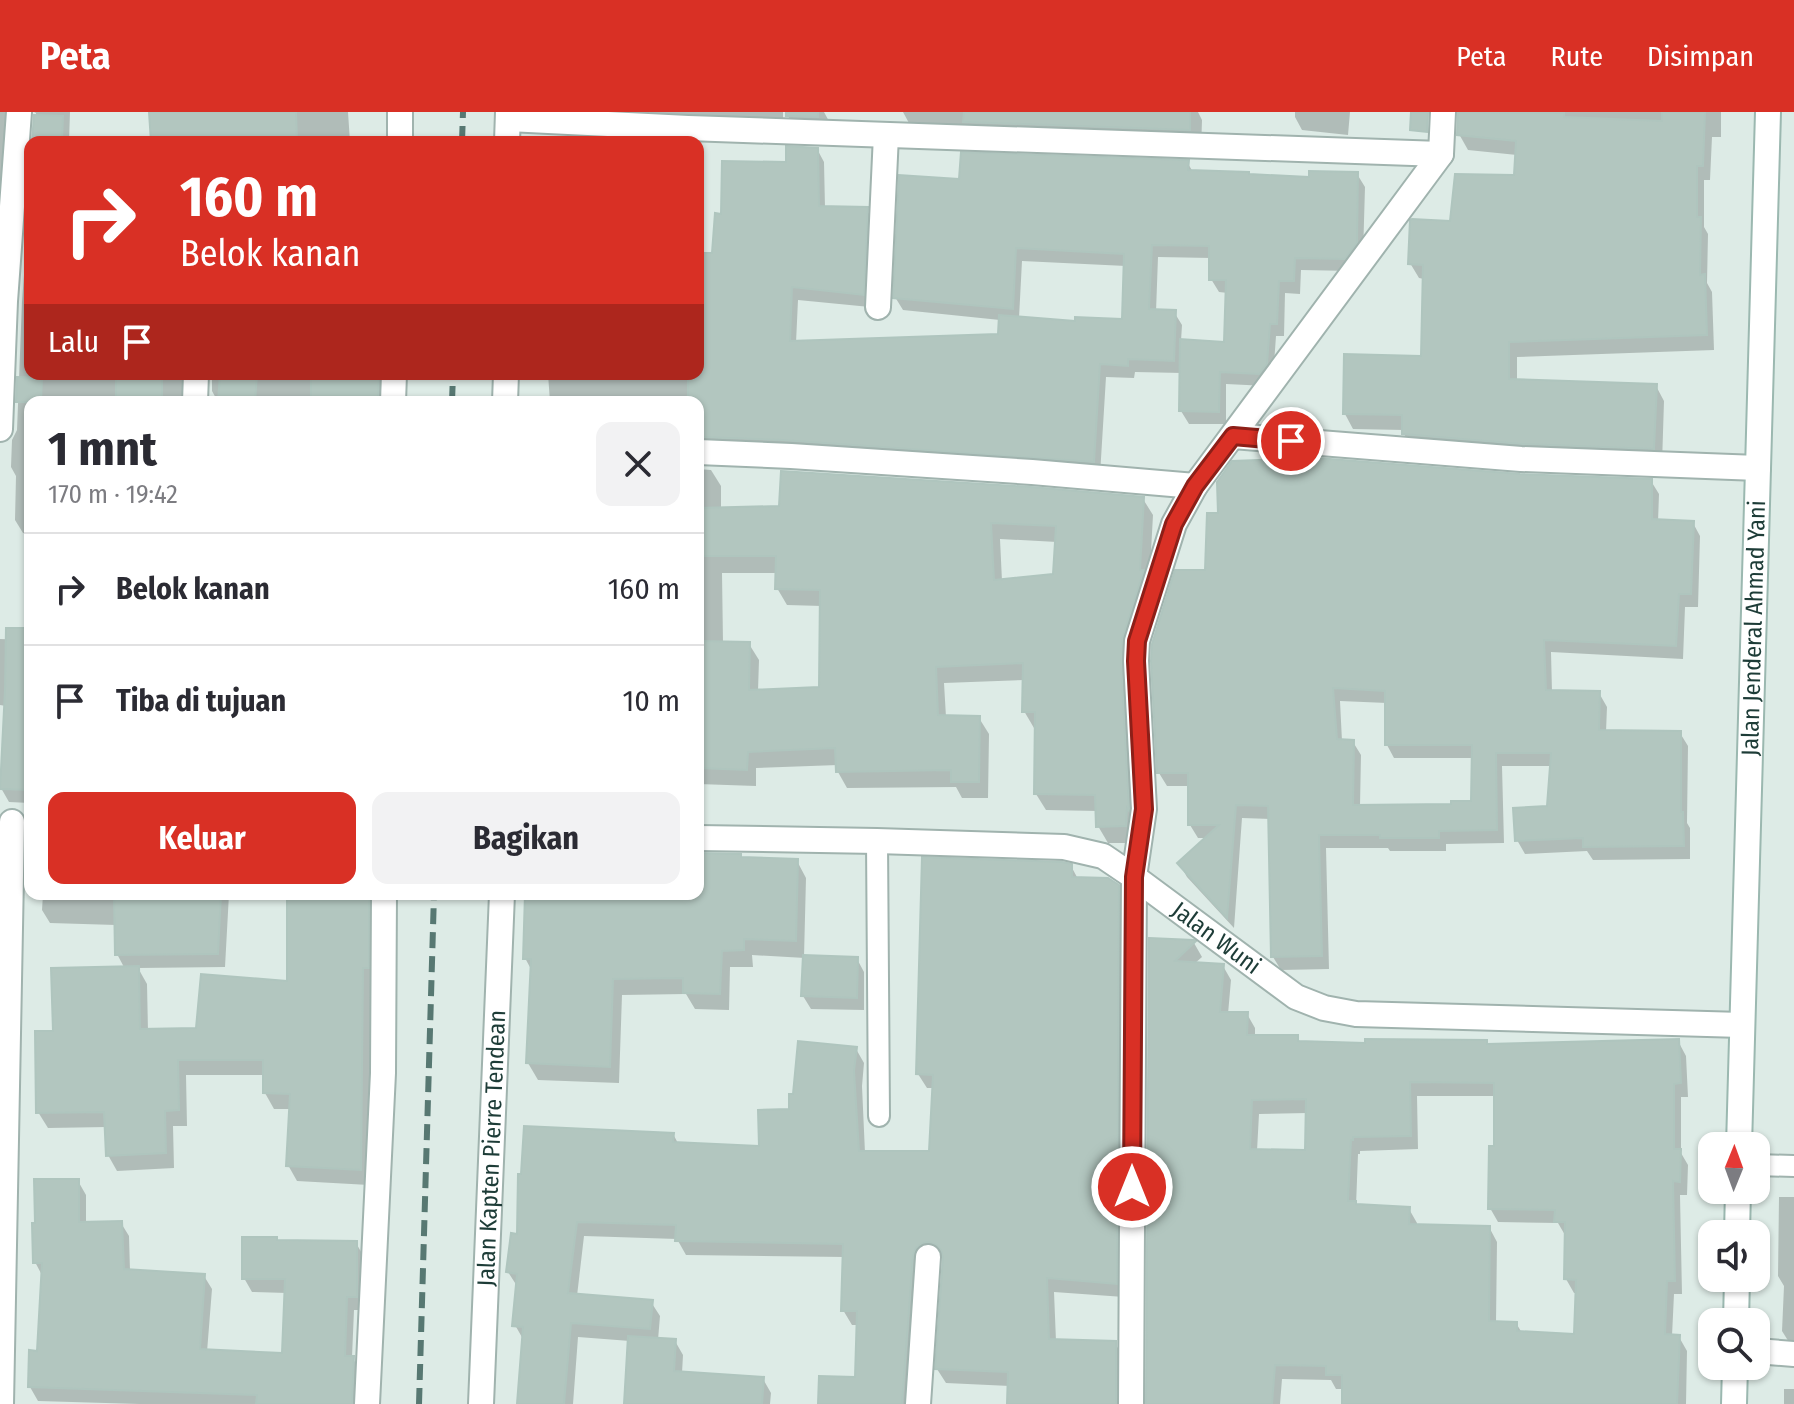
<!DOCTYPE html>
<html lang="id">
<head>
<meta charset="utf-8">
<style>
	body { margin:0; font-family:"Fira Sans Condensed",sans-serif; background:#f2f2f3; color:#2b2b33; height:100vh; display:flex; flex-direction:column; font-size:30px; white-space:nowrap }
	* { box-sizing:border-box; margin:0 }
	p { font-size:26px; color:#7c7c81 }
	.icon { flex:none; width:44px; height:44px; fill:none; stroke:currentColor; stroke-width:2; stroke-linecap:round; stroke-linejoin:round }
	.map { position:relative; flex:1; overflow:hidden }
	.details { position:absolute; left:24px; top:284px; width:680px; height:504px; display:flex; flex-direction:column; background:#fff; border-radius:16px; box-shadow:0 2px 6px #0004 }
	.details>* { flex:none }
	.top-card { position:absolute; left:24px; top:24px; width:680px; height:244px; border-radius:16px; box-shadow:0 2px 6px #0004; background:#d93025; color:#fff; overflow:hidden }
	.needle { width:52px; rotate:1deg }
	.buttons { position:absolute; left:1698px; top:1020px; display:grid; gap:16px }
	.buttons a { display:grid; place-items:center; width:72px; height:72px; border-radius:16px; background:#fff; box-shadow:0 2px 6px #0004; font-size:40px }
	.pin { position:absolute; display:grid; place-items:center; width:68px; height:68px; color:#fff; margin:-34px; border:4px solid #fff; border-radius:50%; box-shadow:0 2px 8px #0007 }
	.me { position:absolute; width:88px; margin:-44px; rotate:0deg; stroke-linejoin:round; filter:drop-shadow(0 0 6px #0008) }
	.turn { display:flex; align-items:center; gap:28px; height:168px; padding:0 24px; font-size:36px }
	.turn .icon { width:104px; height:104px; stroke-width:2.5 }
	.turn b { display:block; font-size:56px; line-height:68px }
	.then { display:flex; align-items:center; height:76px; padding:0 24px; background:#0003; gap:16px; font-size:30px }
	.round { display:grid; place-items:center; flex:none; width:84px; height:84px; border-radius:16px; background:#f2f2f3 }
	.headline { display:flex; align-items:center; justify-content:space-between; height:136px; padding:0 24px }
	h1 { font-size:48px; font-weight:700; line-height:60px }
	.primary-button { display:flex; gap:16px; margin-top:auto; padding:16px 24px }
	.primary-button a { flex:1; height:92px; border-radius:16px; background:#d93025; color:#fff; font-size:32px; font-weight:700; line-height:92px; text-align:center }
	.primary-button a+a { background:#f2f2f3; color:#2b2b33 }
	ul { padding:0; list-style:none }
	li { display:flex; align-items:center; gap:24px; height:112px; padding:0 24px; border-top:2px solid #e1e1e2 }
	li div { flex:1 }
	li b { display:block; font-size:30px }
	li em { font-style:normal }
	header { display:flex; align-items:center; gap:48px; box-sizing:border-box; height:112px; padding:0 40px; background:#d93025; color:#fff }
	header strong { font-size:38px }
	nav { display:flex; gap:44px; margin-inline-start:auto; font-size:28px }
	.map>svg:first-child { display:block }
	.shadow { fill:#0003; fill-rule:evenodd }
	.building { fill:#b2c6bf; stroke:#afc5be; stroke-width:2; fill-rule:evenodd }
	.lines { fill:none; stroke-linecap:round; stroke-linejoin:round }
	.lane-casing { stroke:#a0b3ae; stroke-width:24 }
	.street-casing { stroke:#a0b3ae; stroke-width:28 }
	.secondary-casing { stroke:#9bb8b0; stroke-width:28 }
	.lane { stroke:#fff; stroke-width:20 }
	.street { stroke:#fff; stroke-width:24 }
	.secondary { stroke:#fff; stroke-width:24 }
	.rail { stroke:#577872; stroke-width:6; stroke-dasharray:16 8; stroke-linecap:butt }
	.route-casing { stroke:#8d1f18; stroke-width:20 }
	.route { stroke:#d93025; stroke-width:14 }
	.labels { text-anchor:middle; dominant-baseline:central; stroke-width:7; stroke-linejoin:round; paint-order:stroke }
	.street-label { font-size:24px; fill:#1d3c37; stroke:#eef8f4 }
</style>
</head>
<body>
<header>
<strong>Peta</strong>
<nav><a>Peta</a><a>Rute</a><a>Disimpan</a></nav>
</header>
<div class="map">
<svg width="1794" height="1292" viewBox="0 0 1794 1292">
	<rect width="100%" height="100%" fill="#ddebe6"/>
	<path class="shadow" d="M0,0H20L0,159Z
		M34,0H70L69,30H34L36,1Z
		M151,0H348L350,30H153Z
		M650,0H783V21L660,18Z
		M788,0H824L831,13L803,30L788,4Z
		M903,0H1198L1202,8L1201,39L916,24Z
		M1295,0H1350L1348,23L1302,18L1295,5Z
		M1460,0H1721V25H1712L1710,68H1704V115L1708,122L1707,171L1712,180L1714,238L1517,245V269L1656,274L1664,289L1662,352L1413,337L1404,322V318L1353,317L1345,302L1423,246L1424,167L1419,166L1410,151L1452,111L1516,65L1517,43L1468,38L1459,22Z
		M558,26L602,29V30H558Z
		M817,37L824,50L825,96L866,97L874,110L870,195L798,188L796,231L1000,224V208L903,198L895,185L960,69L1187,50L1193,60L1311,67L1357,62L1365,75L1363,144L1352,159L1301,158L1300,182L1285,181L1284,224H1276L1273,266L1267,274L1226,272V312H1189L1181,299L1182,261L1135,260L1134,266L1106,265L1100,363L698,340V290H550L548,262H698V217L702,218L723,104L788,52ZM1158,145L1211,146V167L1219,180L1228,181L1226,232L1181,229L1182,213L1174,200H1156ZM1022,149L1126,154L1124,210L1077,211L1019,206Z
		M30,82V262H198L187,290H30V422L23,421L15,408L16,364L11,355L12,328L17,318L22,190Z
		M212,262H374L378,264L386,277L385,290H218L212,279Z
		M698,357L711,358L721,374V397L1143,387L1153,403L1135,731H1108L1098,714V699L1046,698L1036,682L1037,616H1034L1024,599L1025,568L944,571L946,605L979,606L989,622L988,686H962L956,675L847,676L838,660V653L756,656V674L698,672ZM1000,427L1057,430L1055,464L1002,469ZM722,461H778L777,476L787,493L822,494L821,577L758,579L759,548L749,532L723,531Z
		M1520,364L1651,369L1659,382L1658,410L1693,411L1700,424L1698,495H1685L1683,547L1551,540L1552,580L1599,581L1607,595L1606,620L1680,621L1688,634L1687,711L1690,716V747L1593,748L1587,739L1525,742L1517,728L1549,696L1552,654H1502L1504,731L1446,732V739H1390L1388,736H1326L1329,857L1281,858L1273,845L1271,707L1242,706L1234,816L1187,765L1179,751L1207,726H1198L1190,713V674H1167L1159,661L1207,460ZM1340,589L1387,591V633L1394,646H1474L1473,690L1453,694L1360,695L1361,643L1353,630L1342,629Z
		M0,527L30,528V691L9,690L1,676L6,594L0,593Z
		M742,747L797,749L806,766L804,845L857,847L864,860V898L811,897L803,884L805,846L752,843L753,855H730L729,898L695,897L686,882L622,883L619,971L538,968L528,951L532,859L525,846L527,782H698V748Z
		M1071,754L1078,767L1117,774L1126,789L1124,1185L1054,1180L1056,1229L1115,1231L1123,1245V1292H1009L1010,1274L946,1271L937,1257L945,1146L939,1144L910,1292H820L857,1267L858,1213H852L843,1198L845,1145L686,1143L677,1127L584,1124L577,1184L651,1190L660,1204L658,1228L675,1229L683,1243L682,1261L763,1267L771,1281L770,1292H626L630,1229L578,1225L573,1292H519L523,1227L515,1213L517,1174L508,1160L519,1124L673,1022L679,1033L761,1036L792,999L856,937L864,951L862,974L865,1041H931L934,976H927L918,962Z
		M43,782H229L225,855L138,856L147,872L148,919L198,918L289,871V782H383L377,871H371L369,1073L297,1069L288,1053L292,997H274L265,981V963H186L187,1014H173L174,1056L117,1059L108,1043L107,1015L48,1016L38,1000L55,921L125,857L117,842L116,813L50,811L42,798Z
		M1151,828L1194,831L1202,845L1194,852L1223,854L1231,868L1228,902H1247L1255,916V925H1297L1301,931L1488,934L1678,929L1686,944L1688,985H1681V1041L1688,1053L1687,1083H1680L1682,1182H1674L1672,1224L1679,1225L1687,1239L1686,1292H1344V1277H1336L1331,1268L1282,1267L1280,1292H1148ZM1417,984H1496V1036L1490,1096L1498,1110L1558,1111L1565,1123H1566V1167L1574,1181H1577L1576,1224L1522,1221L1516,1211H1496L1497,1130L1489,1115L1417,1114V1111L1409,1097L1356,1094L1358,1042H1360V1039L1418,1037ZM1308,1001L1307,1040L1257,1039L1259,1002Z
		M78,1069L86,1083V1112L121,1111L129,1124L130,1159L204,1164L212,1177L207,1240L284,1243L287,1181L252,1180L244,1166L277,1130L356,1131L364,1145L363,1198H354L352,1245L361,1260L360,1292H139L38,1289L30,1275L39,1241L43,1165L35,1150Z
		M1779,1085H1794V1235H1792L1782,1219L1784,1174L1778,1164Z
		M1784,1277H1794V1292H1784Z"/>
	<path class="building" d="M149,0H296L297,29L151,30Z
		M786,0H818V5L786,4Z
		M964,0H1190V18L963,10Z
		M1411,0H1428L1427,20L1410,18Z
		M1458,0L1564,1V5L1662,9V0H1705L1703,54H1697V105H1701L1700,163L1705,162L1707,223L1509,230V267L1657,272L1654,337L1522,332L1402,322V303L1343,302L1344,242L1421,244L1423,153L1408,152L1410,108L1412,107L1450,109L1455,62L1514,63L1516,29L1457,23Z
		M34,3L63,4L62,30H32Z
		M786,34L818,36L819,94L868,95L864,183L792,175L790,229L998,222L999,203L1075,209V205L1122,207L1124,142L1016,136L1013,197L893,186L899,63L959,67L961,40L1189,48L1188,58L1249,60V62L1309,65V59L1358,60L1357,131L1345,147L1295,146L1294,169H1279L1277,212H1270L1267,252L1259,262L1220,260L1219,300L1179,299L1180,227L1224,230L1226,168H1209V134L1152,133L1149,197L1176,198L1174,249L1128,247V254L1100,252L1094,350L782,328L698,325V290H688V262H698V218H700L703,141H712L715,101L721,102L722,49L786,50Z
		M116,262H162V290H116Z
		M220,262H257L255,290H218Z
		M311,262H379L378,290H311Z
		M17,265L42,266L41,290H16Z
		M1317,346L1520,362L1652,367V407L1694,409L1691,482H1679L1676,534L1544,528L1546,578L1600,579L1599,618L1681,619V700H1683L1684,734L1583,735V726L1515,729L1513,696L1547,694L1551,641H1496L1497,718L1439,719V726H1380V723H1319L1322,844L1271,845L1268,694L1236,693L1227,806L1177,751L1219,713H1188V661H1157L1151,549L1152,532L1175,458H1205L1207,401H1218L1217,370L1232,349ZM1333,576L1385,579V633H1472L1471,689H1451V692L1353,693L1354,628L1337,627Z
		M781,359L1031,375L1144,385L1140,458H1144L1122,528L1121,550L1129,696V699L1127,696L1126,714L1096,715L1095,683L1034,682L1035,600H1022L1023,551L936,555L938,603L980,604L979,670H951V658L836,660L835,636L748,640L747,658L698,656L699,529L750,530L749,578L819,575L820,478L775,477L776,444H698V396L779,394ZM991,411L1056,414L1053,462L994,468Z
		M6,516H30V678L0,677L5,578Z
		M698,741L741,742V745L798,747L796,829L744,827V838L722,839L720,882L683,881V866L613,867L610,955L526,951L531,847H523L525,782H699Z
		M922,745L1062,750L1072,752V765L1108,766L1119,773L1117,1172L1047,1166L1049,1227L1116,1229V1292H1007L1008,1260L935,1257L943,1145L941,1138L937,1133L928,1130L921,1132L916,1136L913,1144L902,1292H818L819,1264L855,1265L857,1199H841L843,1132L675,1129L676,1113L577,1110L568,1181L653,1188L650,1217L571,1211L564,1292H517L523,1215L512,1214L517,1162L506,1160L511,1121L517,1122L518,1062H521L524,1014L674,1021L673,1030L759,1034L758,998L789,997V982H793L798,929L857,935L854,959L859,1039H929L933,963L916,962Z
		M114,782H221L218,842L115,843Z
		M287,782H369V856H363L361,1058L286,1054L290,982L263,981V948H178L179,998L165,999L166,1041L106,1044L104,1000L36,1001L35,919H53L51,856L139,854L140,917L196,916L201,862L287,869Z
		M1149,826L1194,828L1196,829L1175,849L1224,852L1220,900H1248L1247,923H1298V929L1365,931V927L1487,928V932L1679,927L1681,971L1674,972V1037H1681L1680,1070L1673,1069L1675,1169H1667L1665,1222L1680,1223L1677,1292H1342V1263H1326V1254L1275,1253L1272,1292H1146ZM1410,970L1494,971V1034H1489L1488,1097L1555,1098L1554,1110H1565L1564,1167L1576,1168L1574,1222L1517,1219V1210L1489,1209L1490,1114L1409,1112L1410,1095L1356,1092V1089H1348L1351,1028H1353V1025L1411,1024ZM1306,987L1305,1038L1250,1037L1252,988Z
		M803,843L858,845L857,886L801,884Z
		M34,1067H79V1110L122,1109L124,1157L205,1162L200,1237L282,1241L285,1167H242V1125H277V1128L357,1129V1185H347L345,1244H354L352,1292H256L257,1283L28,1275L29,1238L37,1239L42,1151H33L32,1111H35Z
		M628,1224L676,1227L674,1259L764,1265L762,1292H624Z"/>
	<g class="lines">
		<g class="lane-casing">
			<path id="lane" d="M877,729L879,1004
				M1756,1053L1794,1054"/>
		</g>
		<g class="street-casing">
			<g id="street">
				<path d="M508,7L688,16L1441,42"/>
				<path d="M400,30V0"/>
				<path d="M507,30L508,0"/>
				<path d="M878,195L886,23"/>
				<path d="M195,290L196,262"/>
				<path d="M393,290L394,262"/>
				<path d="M505,290L506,262"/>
				<path d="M0,317L5,189L19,0"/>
				<path d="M1233,324L1521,347L1758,356"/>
				<path d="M698,340L791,344L1032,360L1195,374L1174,412L1137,529L1136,549L1144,697L1134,765L1131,1292"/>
				<path d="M1195,374L1441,42L1443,0"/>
				<path id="s1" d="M698,726L877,729L1064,735L1103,744L1134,765L1296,885L1324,896L1356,902L1742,913"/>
				<path d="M1756,1239L1794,1242"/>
				<path d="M1,1292L12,710"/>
				<path d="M367,1292L383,961L384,782"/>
				<path id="s2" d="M481,1292L502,782"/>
				<path d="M918,1292L928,1145"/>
			</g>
		</g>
		<g class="secondary-casing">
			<g id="secondary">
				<path id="s3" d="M1739,1034L1768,0"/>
				<path d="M1737,1122L1738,1078"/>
				<path d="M1736,1210L1737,1166"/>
				<path d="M1734,1292L1735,1254"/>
			</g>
		</g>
		<use href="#lane" class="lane"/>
		<use href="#street" class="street"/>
		<use href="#secondary" class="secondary"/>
		<path class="rail" d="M462,30L463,0
			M452,290L453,262
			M419,1292L434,782"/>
	</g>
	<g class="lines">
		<g class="route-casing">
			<path id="route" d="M1132,1075L1134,765L1144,697L1136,549L1137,529L1174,412L1195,374L1233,324L1291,329"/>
		</g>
		<use href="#route" class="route"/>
	</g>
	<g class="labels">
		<g class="street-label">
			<text stroke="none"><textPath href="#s3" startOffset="518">Jalan Jenderal Ahmad Yani</textPath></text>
			<text stroke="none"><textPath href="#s1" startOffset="546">Jalan Wuni</textPath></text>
			<text stroke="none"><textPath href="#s2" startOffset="256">Jalan Kapten Pierre Tendean</textPath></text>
		</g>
	</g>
</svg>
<div class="buttons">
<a><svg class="needle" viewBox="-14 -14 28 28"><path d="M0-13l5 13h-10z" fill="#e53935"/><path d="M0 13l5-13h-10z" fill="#7c7c81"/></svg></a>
<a><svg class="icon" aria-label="sound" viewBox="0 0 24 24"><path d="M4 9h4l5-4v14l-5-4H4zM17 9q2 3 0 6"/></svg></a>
<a><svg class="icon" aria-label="search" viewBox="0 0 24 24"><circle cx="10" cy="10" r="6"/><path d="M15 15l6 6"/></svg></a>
</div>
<div class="pin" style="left:1291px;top:329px;background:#d93025"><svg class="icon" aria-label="arrive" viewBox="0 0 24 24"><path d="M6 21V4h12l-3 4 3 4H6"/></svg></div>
<svg class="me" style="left:1132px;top:1075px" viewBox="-20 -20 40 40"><circle r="17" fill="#d93025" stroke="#fff" stroke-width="3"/><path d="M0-11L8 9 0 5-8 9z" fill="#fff"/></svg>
<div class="top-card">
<div class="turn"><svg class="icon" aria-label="right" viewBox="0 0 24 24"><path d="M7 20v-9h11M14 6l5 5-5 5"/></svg><div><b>160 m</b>Belok kanan</div></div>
<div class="then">Lalu<svg class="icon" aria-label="arrive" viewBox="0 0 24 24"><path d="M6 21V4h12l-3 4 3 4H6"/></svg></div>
</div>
<section class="details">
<div class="headline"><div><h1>1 mnt</h1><p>170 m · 19:42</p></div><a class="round"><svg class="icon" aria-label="close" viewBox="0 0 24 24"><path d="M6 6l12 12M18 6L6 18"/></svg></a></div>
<ul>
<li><svg class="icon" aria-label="right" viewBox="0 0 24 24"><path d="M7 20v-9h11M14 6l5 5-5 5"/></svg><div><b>Belok kanan</b></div><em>160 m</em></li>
<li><svg class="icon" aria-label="arrive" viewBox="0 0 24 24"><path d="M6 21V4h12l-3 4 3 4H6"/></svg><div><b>Tiba di tujuan</b></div><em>10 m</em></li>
</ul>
<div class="primary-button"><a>Keluar</a><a>Bagikan</a></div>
</section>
</div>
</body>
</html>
